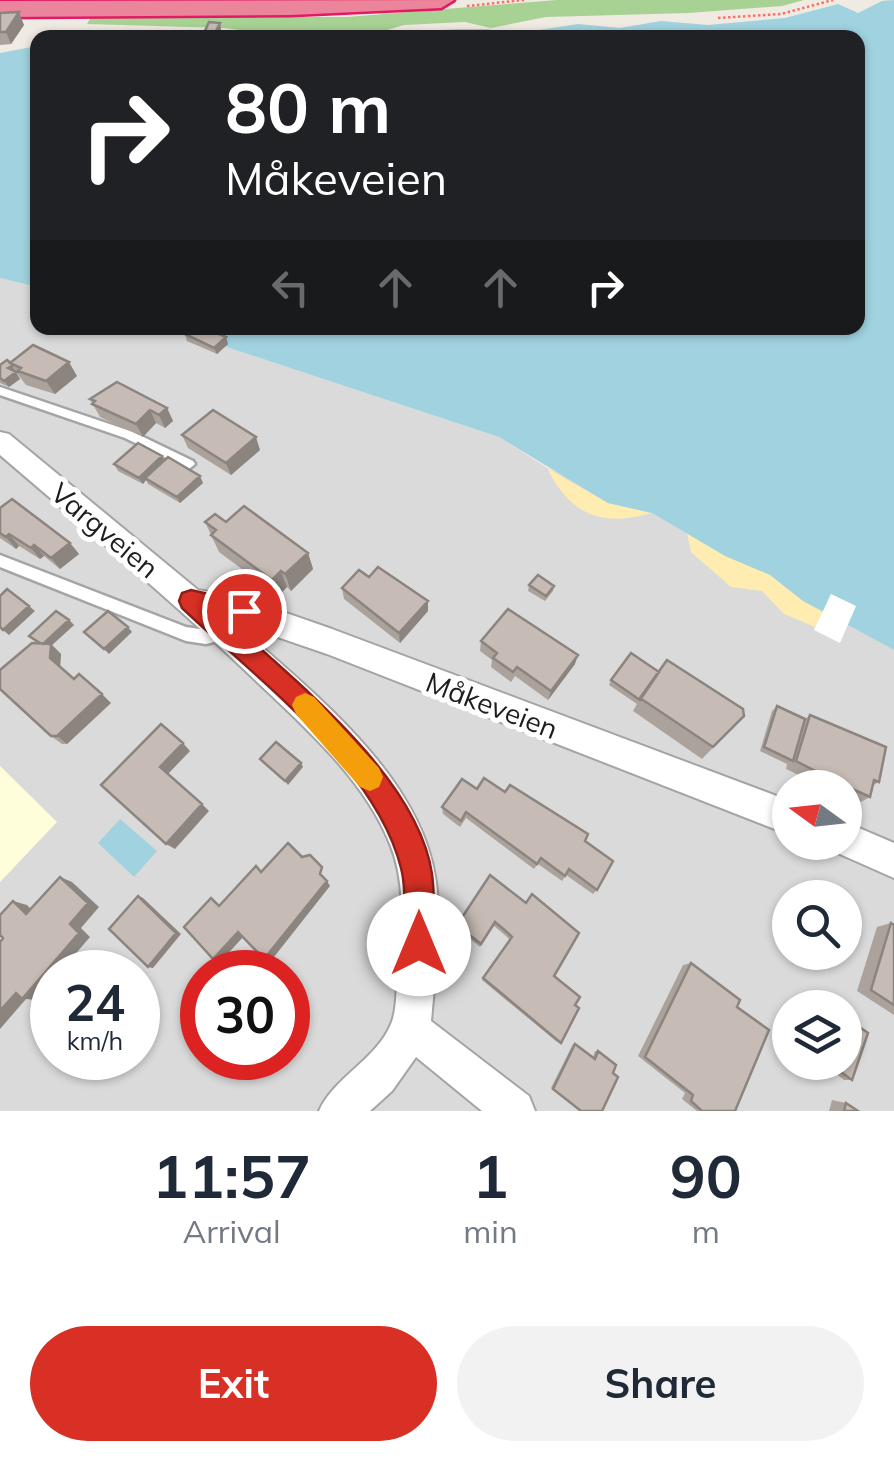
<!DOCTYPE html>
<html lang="en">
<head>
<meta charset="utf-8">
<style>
	body { margin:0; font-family:Mulish,sans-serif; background:#f2f2f3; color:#1f2937; height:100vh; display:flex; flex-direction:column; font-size:38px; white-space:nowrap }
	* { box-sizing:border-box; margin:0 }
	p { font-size:32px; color:#747a83 }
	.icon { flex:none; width:55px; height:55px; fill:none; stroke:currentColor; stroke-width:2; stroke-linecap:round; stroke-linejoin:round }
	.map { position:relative; height:1111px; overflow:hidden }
	.drawer { display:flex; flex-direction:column; background:#fff; flex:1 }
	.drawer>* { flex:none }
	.banner { position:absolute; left:30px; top:30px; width:835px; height:305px; border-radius:20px; box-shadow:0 2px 8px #0004; background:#202124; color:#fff; overflow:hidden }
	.needle { width:65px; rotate:285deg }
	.fabs { position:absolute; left:772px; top:770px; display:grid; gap:20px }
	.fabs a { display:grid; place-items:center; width:90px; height:90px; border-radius:50%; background:#fff; box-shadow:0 2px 8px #0004; font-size:50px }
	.speed { position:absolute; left:30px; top:950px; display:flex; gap:20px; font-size:50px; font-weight:700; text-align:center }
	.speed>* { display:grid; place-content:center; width:130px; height:130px; border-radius:50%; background:#fff; box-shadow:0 2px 8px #0004; line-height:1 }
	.speed small { font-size:25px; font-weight:400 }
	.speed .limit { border:15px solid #d22; background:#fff; color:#111 }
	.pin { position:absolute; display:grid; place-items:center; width:85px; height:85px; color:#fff; margin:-42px; border:5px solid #fff; border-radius:50%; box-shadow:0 2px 10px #0007 }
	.me { position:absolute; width:110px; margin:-55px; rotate:0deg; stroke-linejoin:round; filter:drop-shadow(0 0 8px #0008) }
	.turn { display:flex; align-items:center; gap:35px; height:210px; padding:0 30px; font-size:45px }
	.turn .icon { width:130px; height:130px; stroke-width:2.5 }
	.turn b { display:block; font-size:70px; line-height:85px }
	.lanes { display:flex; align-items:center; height:95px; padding:0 30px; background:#0003; justify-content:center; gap:50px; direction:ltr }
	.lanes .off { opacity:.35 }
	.eta { display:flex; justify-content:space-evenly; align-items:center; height:170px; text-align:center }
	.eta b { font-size:60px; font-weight:700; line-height:70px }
	.primary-button { display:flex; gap:20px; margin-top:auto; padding:20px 30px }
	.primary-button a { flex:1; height:115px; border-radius:60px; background:#d93025; color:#fff; font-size:40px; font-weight:700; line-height:115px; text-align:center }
	.primary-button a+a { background:#f2f2f3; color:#1f2937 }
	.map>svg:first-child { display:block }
	.residential { fill:#dbdada; fill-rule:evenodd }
	.education { fill:#fffedb }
	.forest { fill:#a8d194 }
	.sand { fill:#ffecb0 }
	.water { fill:#a0d3df }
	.pier { fill:#fff }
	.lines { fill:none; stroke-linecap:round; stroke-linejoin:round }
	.lane-casing { stroke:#a4a4a4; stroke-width:5 }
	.street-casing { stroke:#a4a4a4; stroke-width:4 }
	.highway-casing { stroke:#e21a65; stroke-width:5 }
	.path { stroke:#ff6e63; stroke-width:2.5; stroke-dasharray:2.5 2.5; stroke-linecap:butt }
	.lane { fill:#fff; fill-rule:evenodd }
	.street { fill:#fff; fill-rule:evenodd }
	.highway { fill:#eb859b; fill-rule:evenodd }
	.wall { fill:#aba29c }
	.shaded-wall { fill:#8b847f }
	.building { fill:#c7bcb5; stroke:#8b847f; stroke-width:2.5 }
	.route { fill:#d93025; stroke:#8d1f18; stroke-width:2.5 }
	.slow { fill:#f59e0b }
	.labels { text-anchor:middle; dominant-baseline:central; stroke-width:10; stroke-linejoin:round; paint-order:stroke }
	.street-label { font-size:28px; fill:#1d1d1d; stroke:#fff }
</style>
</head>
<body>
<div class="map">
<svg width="894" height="1111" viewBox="0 0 894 1111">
	<rect width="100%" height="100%" fill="#efeae2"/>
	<path class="residential" d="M0,278L37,287L38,328H169L499,437L547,468L652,513L725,556L770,575L803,601L894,650V1111H0ZM790,788H845V842H790ZM790,898H845V952H790ZM52,972H138V1058H52ZM202,972H288V1058H202ZM790,1008H845V1062H790Z"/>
	<path class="education" d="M0,766L57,822L0,882Z"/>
	<path class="forest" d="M557,0H804L782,6L689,13L546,17L491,28L465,22L404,25L377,33L292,37L224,28L87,24L91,17H347Z"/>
	<path class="sand" d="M547,468L608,503L652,513C602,527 571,516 547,468Z
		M687,533C713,549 740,559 767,573C789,584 806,602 828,614L815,627L784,614L762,591L731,587L691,552Z"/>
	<path class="water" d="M894,0V650L803,601L770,575L725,556L652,513L608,503L499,437L169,328H858V38L350,37L456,29H487L513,34L578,24L620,28L661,21L708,25L785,18L838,4L858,13L882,1Z
		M37,46V287L0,278V53Z
		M120,819L157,851L134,877L98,843Z"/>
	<path class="pier" d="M831,594L856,606L840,643L814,630Z"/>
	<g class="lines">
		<g class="lane-casing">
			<path id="lane" d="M0,387L133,432L193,461L195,464L189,469L185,467L125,438L0,395Z
				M0,555L186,627L206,630L225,626L230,628L232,633L230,638L206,644L186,641L0,567Z"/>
		</g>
		<g class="street-casing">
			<path id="street" d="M0,432L9,434L198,590L243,598L332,629L790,801V835L327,654L234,622C307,688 418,772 435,876C443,923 435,973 431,1021L529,1096L535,1111H482L416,1057L392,1091L370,1111H319C334,1077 376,1060 391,1024C398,1008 396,982 398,964C402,924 406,883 390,844C363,777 302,725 251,676C170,599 85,528 0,455Z
				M845,822L894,843V878L833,851L829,842H845Z"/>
		</g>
		<g class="highway-casing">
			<path id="highway" d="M454,0L441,8L291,15L0,17V1Z"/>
		</g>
		<path class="path" d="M467,6L524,0
			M718,18L781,14L833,0"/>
		<use href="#lane" class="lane"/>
		<use href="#street" class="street"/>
		<use href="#highway" class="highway"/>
	</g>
	<path class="wall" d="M0,13L24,25L11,44L0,45Z
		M221,29L217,38H205L204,33Z
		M185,334L226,337L228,344L217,354L187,341Z
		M11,363L77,376L55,394L26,385L16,372L20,379L9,387L0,383V365Z
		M90,399L167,408L173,421L165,428L156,423L143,437L100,417Z
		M182,435L260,450L231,475L188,448Z
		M162,456L165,460L203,483L180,503L148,484L146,480L143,484L118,471L114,464Z
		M0,508L70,543L79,554L60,569L44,556L40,559L19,546L16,549L0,538Z
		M205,522H226L308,553L313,569L291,591L287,587L278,596L219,552Z
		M529,585L554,586L553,591L545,601L528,591Z
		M342,588L428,611L400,643L344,599Z
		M69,620L74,625L52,645L61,654L60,667L74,679L111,703L67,744H62L51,736L38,643L29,636Z
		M481,641L575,664L548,700L515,676L511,682L491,667L492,660L480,651Z
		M659,672L744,716L702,759L633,711L637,704L609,685L611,680Z
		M777,706L805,719L810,715L879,782L872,786L870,797L857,804L845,798V788H805L807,779L786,769L787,764L760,751L772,711Z
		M477,789L505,792L585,841L597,890L593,894L566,875L562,881L538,864L534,869L466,818L460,827L443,814L442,807Z
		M490,875L575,1005L561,1043L557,1042L482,980L510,940L506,936L494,926L480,947L457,928V925Z
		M891,923L894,925V1015L857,991L877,927Z
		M691,963L737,1007L735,1111H697L682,1099L685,1093L638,1056L683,965Z
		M573,1044L593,1057L595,1051H598L613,1073L580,1111L551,1088Z
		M821,1062H845L852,1080H844Z
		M832,1100L846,1103L858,1111H829Z"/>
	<path class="shaded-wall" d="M19,12L24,25L11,44L6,32Z
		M220,23L221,29L216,38L215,33Z
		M226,337L228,344L217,354L214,348Z
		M69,362L77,376L55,394L46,381Z
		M12,366L20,379L9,387L4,381L8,368Z
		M167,408L173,421L165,428L159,415Z
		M150,410L156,423L143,437L136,424Z
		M256,437L260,450L231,475L226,463Z
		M162,456L166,462L145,478L146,480L143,484L139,478Z
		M200,476L203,483L180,503L177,497Z
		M9,534L19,546L16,549L6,537Z
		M70,543L79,554L60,569L51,558Z
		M34,545L44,556L40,559L31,548Z
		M308,553L313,569L291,591L285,574Z
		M281,571L287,587L278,596L272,580Z
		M428,601V611L400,643L399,633Z
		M29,606L35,611L9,635L3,630Z
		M69,620L74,625L52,645L61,654L60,668L50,658L42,645Z
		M128,627L132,632L109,654L104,649Z
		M578,655L575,664L548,700L551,691Z
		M102,694L111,703L67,744L57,736Z
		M183,743L190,751L168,774L160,767Z
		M301,763L303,767L288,785L285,781Z
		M202,804L209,811L175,849L166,844Z
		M60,877L72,882L99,907L81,928L90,937L60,972H52V981L36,1000L26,999L0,1029V1011L70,924Z
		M327,881L330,886L270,962L264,959Z
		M138,896L143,898L181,934L153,968L148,967Z
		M13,901L27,905L39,917L26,914Z
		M238,932L245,935L221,961L213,959Z"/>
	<path class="building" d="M19,12L6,32H0V13Z
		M209,22L220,23L215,33H204Z
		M193,328H205L226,337L214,348L185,334Z
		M33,345L69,362L46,381L18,371L21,368L10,363Z
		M7,360L11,363L12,366L8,368L16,372L4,381L0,378V365Z
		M117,382L167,408L159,415L150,410L136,424L92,404L95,401L90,399Z
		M213,410L256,437L226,463L182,435Z
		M138,443L162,456L139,478L114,464Z
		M168,457L200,476L177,497L145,478Z
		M12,499L70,543L51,558L34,545L31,548L9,534L6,537L0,533V508Z
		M244,506L308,553L285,574L281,571L272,580L211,535L216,530L205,522L215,514L226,522Z
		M378,567L428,601L399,633L342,588L359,570L369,577Z
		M538,575L554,586L546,596L529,585Z
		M7,589L29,606L3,630L0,627V596Z
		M508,609L578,655L551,691L517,667L513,672L493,658L497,653L481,641Z
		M56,611L69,620L43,644L40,643L29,636Z
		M108,611L128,627L104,649L84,632Z
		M32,643L51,644L50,658L74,679L79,674L102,694L57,736H51L0,689V670Z
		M631,653L659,672L640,700L611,680Z
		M667,660L743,709L744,716L713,747L640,698Z
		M777,706L805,719L793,761L764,747Z
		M810,715L886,747L879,782L874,780L870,797L844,785L843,788H820L814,785L817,772L796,761Z
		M161,724L183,743L160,767L202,804L166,844L101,785Z
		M276,742L301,763L285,781L260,759Z
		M484,778L505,792L510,785L588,834L585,841L613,861L597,890L569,869L565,876L541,858L537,864L466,812L461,821L442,807L462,779L477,789Z
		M288,843L302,857L310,855L322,867L320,874L327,881L264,959L238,932L213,959L184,927L211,898L219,906L256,866L261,872Z
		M490,875L526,903L532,894L579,933L554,976L580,997L575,1005L579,1008L561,1043L483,978L512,937L508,933L495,922L481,944L457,925Z
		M60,877L88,903L70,924L79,933L22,999L16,993L0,1011V942L3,938L0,935V915L13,901L26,914Z
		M138,896L176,933L148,967L109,929Z
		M891,923L894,925V1005L871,990Z
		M691,963L740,1000L737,1007L769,1030L735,1111H702L691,1101L693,1095L645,1057Z
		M845,1017L868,1033L852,1080L827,1062H845Z
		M575,1044L595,1059L598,1051L616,1065L613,1073L618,1077L602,1111H581L553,1089Z
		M846,1103L858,1111H844Z"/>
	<path class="route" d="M191,590L252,604L255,611L252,618L244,622L226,618C295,681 418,777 432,874C435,897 434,921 434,944L430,955L419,960L408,955L404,944C403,920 407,891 401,868C376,767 256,678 182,608L179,601L182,593Z"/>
	<path class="slow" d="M305,693L314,697L379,768L383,777L379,787L370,791L360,787L296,714L292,705L296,697Z"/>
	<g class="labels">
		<g class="street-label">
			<text transform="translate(105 530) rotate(40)">Vargveien</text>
			<text transform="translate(492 705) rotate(21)">Måkeveien</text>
		</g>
	</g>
</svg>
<div class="fabs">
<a><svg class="needle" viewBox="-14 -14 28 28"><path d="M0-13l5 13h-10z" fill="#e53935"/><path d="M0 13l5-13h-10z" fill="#747a83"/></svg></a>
<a><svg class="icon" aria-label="search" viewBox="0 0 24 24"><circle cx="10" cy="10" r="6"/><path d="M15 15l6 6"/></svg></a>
<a><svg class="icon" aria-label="layers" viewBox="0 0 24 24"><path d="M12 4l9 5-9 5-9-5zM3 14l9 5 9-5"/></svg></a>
</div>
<div class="speed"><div>24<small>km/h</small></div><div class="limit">30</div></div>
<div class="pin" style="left:244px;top:611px;background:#d93025"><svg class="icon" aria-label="arrive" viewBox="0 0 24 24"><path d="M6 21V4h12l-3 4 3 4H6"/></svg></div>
<svg class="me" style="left:419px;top:944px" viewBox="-20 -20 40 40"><circle r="19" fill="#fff"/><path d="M0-13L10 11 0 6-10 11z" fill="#d93025"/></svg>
<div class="banner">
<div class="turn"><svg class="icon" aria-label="right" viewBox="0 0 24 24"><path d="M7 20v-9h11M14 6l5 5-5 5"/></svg><div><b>80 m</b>Måkeveien</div></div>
<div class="lanes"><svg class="icon off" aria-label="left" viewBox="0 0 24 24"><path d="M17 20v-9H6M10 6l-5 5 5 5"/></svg><svg class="icon off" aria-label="ahead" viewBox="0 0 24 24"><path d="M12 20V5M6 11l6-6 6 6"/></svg><svg class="icon off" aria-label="ahead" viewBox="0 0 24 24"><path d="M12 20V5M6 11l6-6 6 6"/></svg><svg class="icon" aria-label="right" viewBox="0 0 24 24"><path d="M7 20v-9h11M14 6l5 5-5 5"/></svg></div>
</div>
</div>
<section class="drawer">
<div class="eta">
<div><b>11:57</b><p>Arrival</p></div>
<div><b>1</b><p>min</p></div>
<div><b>90</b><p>m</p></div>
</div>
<div class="primary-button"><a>Exit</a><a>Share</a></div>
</section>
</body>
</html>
